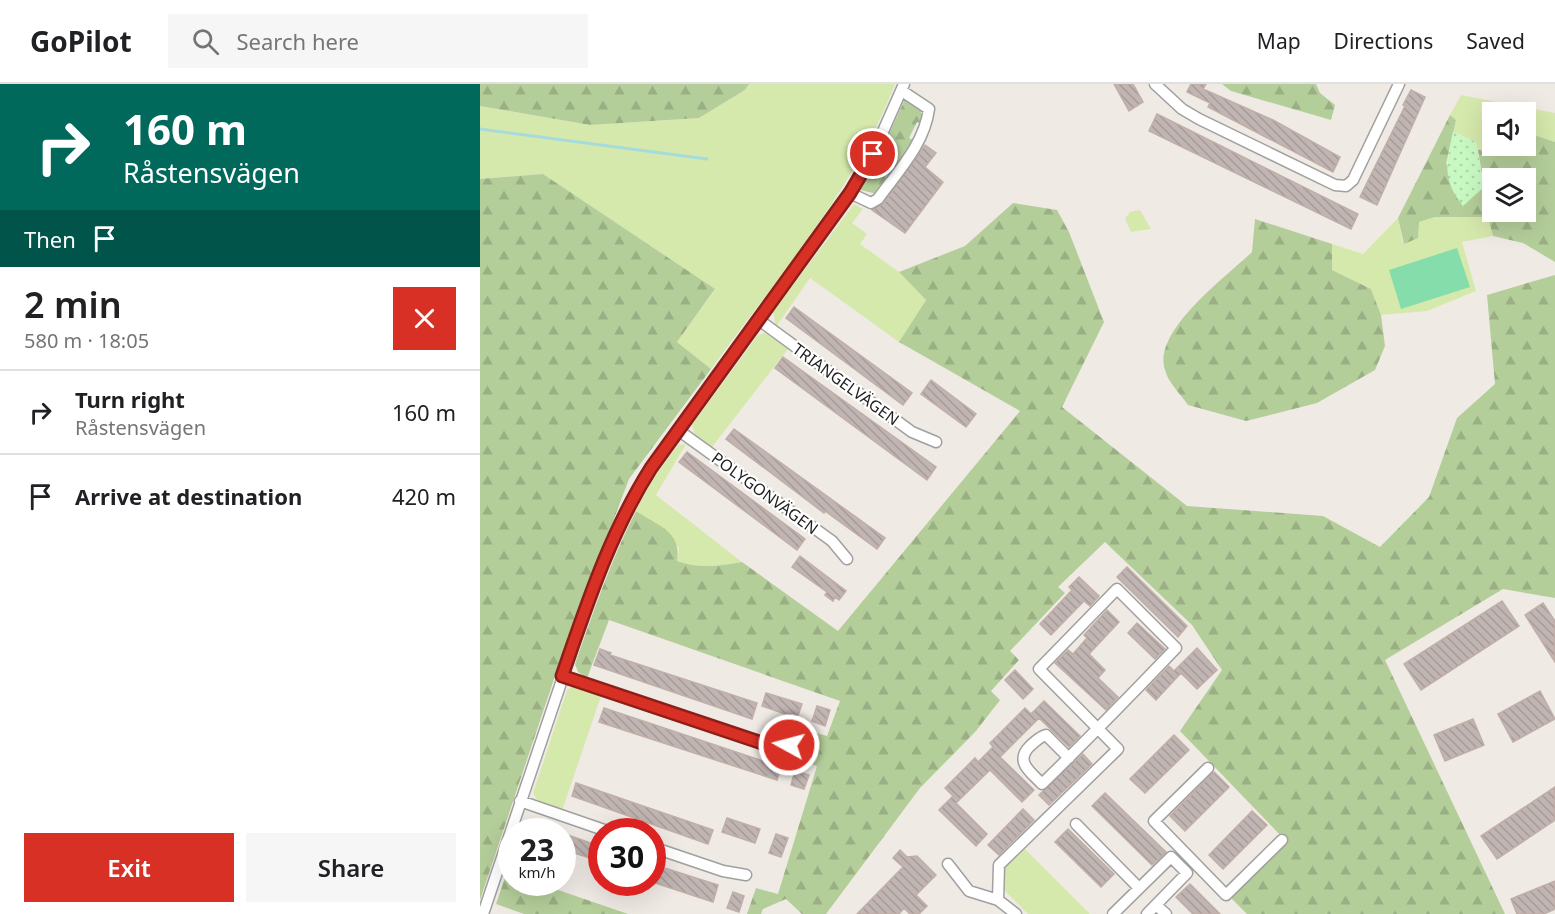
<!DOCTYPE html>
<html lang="en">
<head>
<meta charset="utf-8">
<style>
	body { margin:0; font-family:"Noto Sans",sans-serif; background:#f6f6f6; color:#202124; height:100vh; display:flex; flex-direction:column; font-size:22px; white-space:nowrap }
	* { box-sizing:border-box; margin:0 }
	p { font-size:20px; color:#757577 }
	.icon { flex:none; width:33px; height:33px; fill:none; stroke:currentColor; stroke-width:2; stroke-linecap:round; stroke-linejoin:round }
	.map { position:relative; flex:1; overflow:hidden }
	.details { display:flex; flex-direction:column; background:#fff; width:480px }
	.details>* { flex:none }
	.guide { background:#00695c; color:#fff; overflow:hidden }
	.buttons { position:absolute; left:1002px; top:18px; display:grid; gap:12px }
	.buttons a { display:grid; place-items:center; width:54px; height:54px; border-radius:0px; background:#fff; box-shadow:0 6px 24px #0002; font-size:30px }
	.speed { position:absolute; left:18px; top:734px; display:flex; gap:12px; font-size:30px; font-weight:700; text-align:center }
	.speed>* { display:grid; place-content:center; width:78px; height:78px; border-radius:50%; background:#fff; box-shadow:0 6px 24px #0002; line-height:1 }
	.speed small { font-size:15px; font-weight:400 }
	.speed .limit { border:9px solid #d22; background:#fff; color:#111 }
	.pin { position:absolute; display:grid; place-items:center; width:51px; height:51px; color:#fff; margin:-26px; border:3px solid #fff; border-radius:50%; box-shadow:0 2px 6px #0007 }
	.me { position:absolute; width:66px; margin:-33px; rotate:277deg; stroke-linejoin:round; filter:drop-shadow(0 0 4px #0008) }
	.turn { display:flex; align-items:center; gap:21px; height:126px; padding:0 24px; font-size:27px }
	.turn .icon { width:78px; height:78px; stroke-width:2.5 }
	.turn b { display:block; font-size:42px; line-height:51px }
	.then { display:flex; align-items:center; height:57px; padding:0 24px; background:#0003; gap:12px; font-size:22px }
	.round { display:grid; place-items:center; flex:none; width:63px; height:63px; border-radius:0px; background:#f6f6f6 }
	.headline { display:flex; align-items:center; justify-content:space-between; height:102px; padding:0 24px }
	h1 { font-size:36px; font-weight:600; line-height:45px }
	.primary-button { display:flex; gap:12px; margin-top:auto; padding:12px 24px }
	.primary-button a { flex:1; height:69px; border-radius:0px; background:#d93025; color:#fff; font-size:24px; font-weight:600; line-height:69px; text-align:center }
	.primary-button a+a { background:#f6f6f6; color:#202124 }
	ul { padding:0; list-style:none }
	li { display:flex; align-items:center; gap:18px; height:84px; padding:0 24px; border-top:2px solid #e0e0e0 }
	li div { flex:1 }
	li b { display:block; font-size:22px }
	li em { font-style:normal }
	header { display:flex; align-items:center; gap:36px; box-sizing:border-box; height:84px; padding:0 30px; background:#fff; border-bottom:2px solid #e0e0e0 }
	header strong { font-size:28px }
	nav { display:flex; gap:33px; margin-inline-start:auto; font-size:21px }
	.search { width:420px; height:54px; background:#f6f6f6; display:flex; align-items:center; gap:15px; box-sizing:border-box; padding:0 21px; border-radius:0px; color:#757577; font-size:22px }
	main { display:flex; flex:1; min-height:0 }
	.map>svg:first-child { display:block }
	.grass { fill:#d6e9ac }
	.forest { fill:url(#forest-firs); fill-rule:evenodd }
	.park { fill:url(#park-dots) }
	.pitch { fill:#84ddaa }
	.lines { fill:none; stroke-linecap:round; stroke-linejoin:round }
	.stream { stroke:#a6dbdc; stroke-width:3 }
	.building { fill:url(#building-back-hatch); stroke:#c1aea8; stroke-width:1.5 }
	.minor-casing { stroke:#a0a0a0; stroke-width:13 }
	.minor { stroke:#fff; stroke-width:10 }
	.route-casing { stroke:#8d1f18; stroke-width:15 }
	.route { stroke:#d93025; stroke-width:10 }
	.labels { text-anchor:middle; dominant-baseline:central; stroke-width:4.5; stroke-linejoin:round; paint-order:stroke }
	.street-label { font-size:16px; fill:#1f1f1f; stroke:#fff }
</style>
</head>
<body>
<header>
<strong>GoPilot</strong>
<div class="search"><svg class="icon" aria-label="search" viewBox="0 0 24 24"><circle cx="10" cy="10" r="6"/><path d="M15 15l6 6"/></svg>Search here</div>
<nav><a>Map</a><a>Directions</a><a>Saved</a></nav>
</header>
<main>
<section class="details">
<div class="guide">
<div class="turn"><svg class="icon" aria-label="right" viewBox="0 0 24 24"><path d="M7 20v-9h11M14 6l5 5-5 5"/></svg><div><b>160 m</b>Råstensvägen</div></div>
<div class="then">Then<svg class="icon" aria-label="arrive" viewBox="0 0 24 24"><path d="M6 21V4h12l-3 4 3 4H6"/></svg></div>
</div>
<div class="headline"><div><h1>2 min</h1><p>580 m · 18:05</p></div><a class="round" style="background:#d93025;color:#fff"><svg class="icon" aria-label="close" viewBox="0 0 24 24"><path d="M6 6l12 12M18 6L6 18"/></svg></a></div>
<ul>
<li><svg class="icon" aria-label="right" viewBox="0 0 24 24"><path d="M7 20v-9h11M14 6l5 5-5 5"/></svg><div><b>Turn right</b><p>Råstensvägen</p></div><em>160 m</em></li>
<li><svg class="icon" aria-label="arrive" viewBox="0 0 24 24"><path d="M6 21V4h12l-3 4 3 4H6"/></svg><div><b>Arrive at destination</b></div><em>420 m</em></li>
</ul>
<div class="primary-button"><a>Exit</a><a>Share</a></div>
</section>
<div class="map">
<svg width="1075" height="830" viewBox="0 0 1075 830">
	<defs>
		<pattern id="forest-firs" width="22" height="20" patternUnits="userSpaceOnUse" patternTransform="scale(1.5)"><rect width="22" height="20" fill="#b4ce9a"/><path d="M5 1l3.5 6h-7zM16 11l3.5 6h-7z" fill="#9ab084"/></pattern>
		<pattern id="park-dots" width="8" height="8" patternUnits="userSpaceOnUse" patternTransform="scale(1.5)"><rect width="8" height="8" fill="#c9f9c3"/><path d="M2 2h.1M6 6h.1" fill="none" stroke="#acd5a7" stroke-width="1.8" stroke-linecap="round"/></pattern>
		<pattern id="building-back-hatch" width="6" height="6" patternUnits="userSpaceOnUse" patternTransform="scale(1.5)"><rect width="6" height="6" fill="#c0b5b2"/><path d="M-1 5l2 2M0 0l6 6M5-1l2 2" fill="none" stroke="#a59b99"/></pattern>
	</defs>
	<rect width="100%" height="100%" fill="#f0eae5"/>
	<path class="grass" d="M269,0H415C374,106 297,194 231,285L197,258L235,206L63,90L0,95V22L110,41L219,34L265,6Z
		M981,11L1075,29V58L1057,52L1046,55V28H1012V62H1018L998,66L996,58L973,48L976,36L970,31Z
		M374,120L383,125L372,139L387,150L380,160L419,188L446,216L419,258L330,194L296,243L293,228Z
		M660,126L671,145L651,148L645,135L650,128Z
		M955,133H1008L1013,152L982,158L996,207L947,227L901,231L891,205L852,186V160L883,170L918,134L923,159L939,138Z
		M285,249L308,265L232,363L215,351L212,341L278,251Z
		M206,360L176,411L262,478C240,482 218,485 197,477L199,464L156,427L173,395L198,361Z
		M93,602L121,612L82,727L58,718L53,709L87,606Z
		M544,764L610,830H548L513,795Z"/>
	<path class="forest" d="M0,0H269L265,6L219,34L110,41L0,22Z
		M742,0H836L840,9L855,21L851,36L751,7Z
		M425,15L441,25L442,40L437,38L429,54L435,57L397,110L377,105L405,59Z
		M970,31L976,36L966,80L1004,103L998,66L1018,62H1046V55L1057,52L1075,58V178L1043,159L1013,152L1008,133H955L939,138L938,154L924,160L918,134ZM1012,94H1046V128H1012Z
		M63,90L235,205L197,258L231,285L149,395L77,586L0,816V95Z
		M533,119L577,126L589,148L624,238L582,323L707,422L843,432L900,463L949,413L977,334L1015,300L1007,211L1075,191V514L1023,505L905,576L1025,830H767L749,812L805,756L700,647L742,586L712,541L625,458L578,503L585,509L530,567L539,576L511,607L520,616L496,647L440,704L346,830H322L306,815L283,825L281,830H267L276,804L298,810L337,682L321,677L329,647L347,652L360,617L129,536L107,594L98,588L95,580C113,529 131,476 156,427C178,442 202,447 197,477C219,485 240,482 262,478L358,547L540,327L419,258L446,216L419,188L485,162Z
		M775,135L852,160V186L891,205L901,231L905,262L895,286L837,319L766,337L708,321C701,311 688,298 685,286C672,247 746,193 772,168Z
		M31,776L32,798H55L148,830H44L16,820Z"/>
	<path class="park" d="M973,48L996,58L1004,103L983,122C962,95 966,80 973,48Z"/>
	<path class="pitch" d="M977,164L990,203L921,225L909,186Z"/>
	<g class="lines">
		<path class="stream" d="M0,45L227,75"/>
	</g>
	<path class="building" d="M634,0H653L663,18L649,27Z
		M711,0H726L723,5L793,36L860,73L853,88L728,23L730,19L707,8Z
		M931,6L945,13L897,121L880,113L925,22L923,21Z
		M677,30L878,130L871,145L669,47Z
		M445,61L456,69L445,83L463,98L425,149L392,126L404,119Z
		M314,223L432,309L423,321L306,234Z
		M303,273L456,383L447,396L295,284Z
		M451,296L496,330L486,343L441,310Z
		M254,345L405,454L397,465L345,427L344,429L246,355Z
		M207,368L325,455L317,466L199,378Z
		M320,472L366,507L359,516L355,513L353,517L345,511L347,508L312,483Z
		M647,483L707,542L698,553L637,493Z
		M599,493L619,512L610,522L604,517L571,551L560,540L592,506L589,503Z
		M1022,517L1039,542L941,606L924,580Z
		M1063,519L1075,537V578L1045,531Z
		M627,526L639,538L609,570L625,586L618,594L638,613L626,626L575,579L588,566L593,570L607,554L604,551Z
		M657,539L685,565L675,575L648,549Z
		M717,564L737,586L717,605L701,589L676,616L666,606L689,582L694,587Z
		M120,565L131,569L130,571L277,619L272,635L114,581Z
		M535,586L553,605L543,615L525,596Z
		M1060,607L1075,635L1033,658L1018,630Z
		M286,609L322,620L317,634L282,622Z
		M564,617L600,652L589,663L559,634L520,673L554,706L542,718L510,686L476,719L507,750L496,762L459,726L473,712L465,704L495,674L498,678L513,663L510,659L545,624L551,630Z
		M337,622L350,626L345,642L332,637Z
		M124,624L301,683L297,696L119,638Z
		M993,635L1004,661L965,677L954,651Z
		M694,651L709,666L665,709L650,695Z
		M603,670L612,680L569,721L559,711Z
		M315,687L329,691L324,705L311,701Z
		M734,688L749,703L705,747L690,732Z
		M96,699L233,746L228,760L92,712Z
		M1075,703V736L1017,775L1001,752Z
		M625,709L686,768L672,781L612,722Z
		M543,725L554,736L519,771L508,761Z
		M772,727L787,741L743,785L729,771Z
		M247,734L280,745L275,759L242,748Z
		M588,745L634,790L621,803L575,758Z
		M82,749L122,763V778L82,765Z
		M296,750L308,754L301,773L289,769Z
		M420,766L427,773L437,772L456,791L436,811L447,822L439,830H430L424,824L419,830H377L423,783L413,774Z
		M172,780L238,801L233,818L172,798Z
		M1075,797V825L1064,830H1037L1031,815Z
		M710,800L740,830H713L696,813Z
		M253,808L264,812L259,828L247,824Z"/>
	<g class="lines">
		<g class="minor-casing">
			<path id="minor" d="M675,0L702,25L719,35L855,101L866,102L873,96L919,0
				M370,109L391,119L398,115C418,87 444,61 449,25L422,7
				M279,236L432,348L456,358
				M198,346L352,457L367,475
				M82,592L289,661H309
				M728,684L674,737L746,811L802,756
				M40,717L127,747
				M596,740L659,804
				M172,763L243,787L266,791
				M468,780L489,807L518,816L536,830
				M518,816L519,781L638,665L559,585L637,505L696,564C652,610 608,655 562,700C551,688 534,678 550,662C556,657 559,653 566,651L589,674
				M676,821L686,830
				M3,830L115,498C131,457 148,420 171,384L370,109L393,70L424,0
				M633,830L691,773L707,789L667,830"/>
		</g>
		<use href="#minor" class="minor"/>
	</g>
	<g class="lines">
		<g class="route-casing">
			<path id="route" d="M309,661H288L82,592C107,520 130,449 171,384L370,109L393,70"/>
		</g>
		<use href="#route" class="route"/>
	</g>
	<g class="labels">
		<g class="street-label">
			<text transform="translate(366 300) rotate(36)">TRIANGELVÄGEN</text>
			<text transform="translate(285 409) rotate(36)">POLYGONVÄGEN</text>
		</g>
	</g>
</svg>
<div class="buttons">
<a><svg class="icon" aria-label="sound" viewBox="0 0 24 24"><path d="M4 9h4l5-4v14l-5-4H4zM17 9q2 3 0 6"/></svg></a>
<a><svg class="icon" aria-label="layers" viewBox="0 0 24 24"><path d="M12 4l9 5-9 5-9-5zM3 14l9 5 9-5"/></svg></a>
</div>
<div class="speed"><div>23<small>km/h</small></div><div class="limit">30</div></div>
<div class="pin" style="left:393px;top:70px;background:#d93025"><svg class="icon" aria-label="arrive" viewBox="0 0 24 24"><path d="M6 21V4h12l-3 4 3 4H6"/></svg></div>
<svg class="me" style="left:309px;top:661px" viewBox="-20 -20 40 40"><circle r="17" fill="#d93025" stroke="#fff" stroke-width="3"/><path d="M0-11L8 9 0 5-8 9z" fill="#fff"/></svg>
</div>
</main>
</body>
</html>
